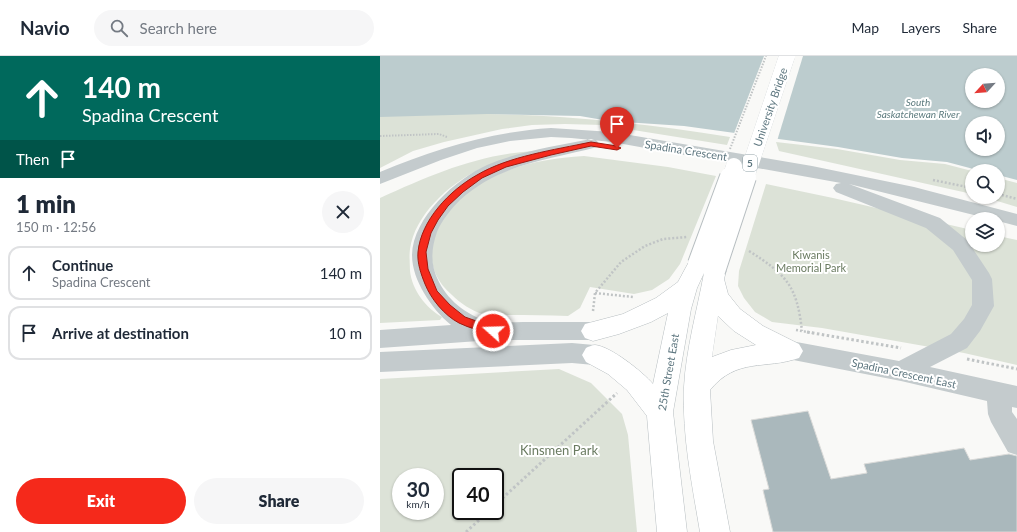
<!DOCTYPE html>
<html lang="en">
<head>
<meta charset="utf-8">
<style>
	body { margin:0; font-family:Lato,sans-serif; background:#f6f6f7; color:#1f2937; height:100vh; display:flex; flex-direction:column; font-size:15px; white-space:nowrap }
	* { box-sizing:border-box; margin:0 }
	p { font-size:13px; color:#747a83 }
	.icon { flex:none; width:22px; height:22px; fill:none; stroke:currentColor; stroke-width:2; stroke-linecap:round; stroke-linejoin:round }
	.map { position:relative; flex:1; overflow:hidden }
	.drawer { display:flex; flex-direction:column; background:#fff; width:380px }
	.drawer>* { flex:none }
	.guide { background:#00695c; color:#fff; overflow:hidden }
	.needle { width:26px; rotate:244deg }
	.controls { position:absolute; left:585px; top:12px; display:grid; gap:8px }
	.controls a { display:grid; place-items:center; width:40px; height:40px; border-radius:50%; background:#fff; box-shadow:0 1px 3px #0004; font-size:20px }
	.speed { position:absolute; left:12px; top:412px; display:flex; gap:8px; font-size:20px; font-weight:700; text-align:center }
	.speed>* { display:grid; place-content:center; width:52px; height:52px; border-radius:50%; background:#fff; box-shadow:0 1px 3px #0004; line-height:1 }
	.speed small { font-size:10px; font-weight:400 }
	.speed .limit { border:2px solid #111; border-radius:6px; background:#fff; color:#111 }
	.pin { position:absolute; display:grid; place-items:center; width:34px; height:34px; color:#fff; margin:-41px -17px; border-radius:50% 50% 50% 0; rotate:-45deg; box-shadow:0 0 4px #0007 }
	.pin .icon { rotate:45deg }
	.me { position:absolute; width:44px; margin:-22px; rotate:290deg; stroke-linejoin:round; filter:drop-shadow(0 0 3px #0008) }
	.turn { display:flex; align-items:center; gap:14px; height:84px; padding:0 16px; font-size:18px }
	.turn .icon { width:52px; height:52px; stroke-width:2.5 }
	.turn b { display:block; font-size:28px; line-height:34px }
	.then { display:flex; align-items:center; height:38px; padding:0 16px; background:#0003; gap:8px; font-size:15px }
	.round { display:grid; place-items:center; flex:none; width:42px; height:42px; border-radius:21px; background:#f6f6f7 }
	.headline { display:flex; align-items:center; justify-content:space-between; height:68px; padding:0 16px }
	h1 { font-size:24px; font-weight:800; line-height:30px }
	.action { display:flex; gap:8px; margin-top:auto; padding:8px 16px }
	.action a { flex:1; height:46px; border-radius:24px; background:#f5291b; color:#fff; font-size:16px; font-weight:800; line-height:46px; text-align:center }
	.action a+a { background:#f6f6f7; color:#1f2937 }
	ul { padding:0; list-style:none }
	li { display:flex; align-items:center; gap:12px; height:54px; margin:0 8px 6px; padding:0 8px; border:2px solid #e0e1e3; border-radius:12px }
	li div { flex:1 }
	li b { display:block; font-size:15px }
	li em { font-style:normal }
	header { display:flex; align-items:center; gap:24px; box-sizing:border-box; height:56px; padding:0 20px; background:#fff; border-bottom:1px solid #e0e1e3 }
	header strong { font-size:19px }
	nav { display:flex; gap:22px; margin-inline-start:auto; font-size:14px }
	.search { width:280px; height:36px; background:#f6f6f7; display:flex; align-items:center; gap:10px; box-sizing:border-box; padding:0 14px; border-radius:22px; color:#747a83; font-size:15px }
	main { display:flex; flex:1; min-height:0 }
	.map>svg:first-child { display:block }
	.green { fill:#dce2d7; fill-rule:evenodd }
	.water { fill:#bcccce; fill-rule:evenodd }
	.pier { fill:#f9f9f7 }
	.building { fill:#aab8bc; stroke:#dbdbd9 }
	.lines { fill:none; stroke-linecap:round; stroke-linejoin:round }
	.major-casing { stroke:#b7bec1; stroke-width:1 }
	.path-far2 { stroke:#c0c4c5; stroke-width:2; stroke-dasharray:1.5 1.5; stroke-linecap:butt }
	.path-far1 { stroke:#c0c4c5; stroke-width:2.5; stroke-dasharray:2 2; stroke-linecap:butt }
	.path { stroke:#c0c4c5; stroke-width:3; stroke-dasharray:2.5 2.5; stroke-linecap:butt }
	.minor { fill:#c4cbcd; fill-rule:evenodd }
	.major { fill:#fff; fill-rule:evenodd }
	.major-bridge-far1-casing { stroke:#b7bec1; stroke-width:16; stroke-linecap:butt }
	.major-bridge-casing { stroke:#b7bec1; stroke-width:22; stroke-linecap:butt }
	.path-bridge { stroke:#c0c4c5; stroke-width:2; stroke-dasharray:1.5 1.5; stroke-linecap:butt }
	.major-bridge-far1 { stroke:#fff; stroke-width:16 }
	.major-bridge { stroke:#fff; stroke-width:20 }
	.route { fill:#f5291b; stroke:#9f1b12 }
	.labels { text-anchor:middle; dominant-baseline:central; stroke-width:4; stroke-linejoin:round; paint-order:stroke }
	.far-water-label { font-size:10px; font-style:italic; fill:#5c7b7e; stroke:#fff }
	.shield { fill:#fff; stroke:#8e9fa5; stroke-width:1 }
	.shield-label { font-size:10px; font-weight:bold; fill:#5d767f }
	.street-label { font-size:11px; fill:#5d767f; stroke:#fff }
	.park-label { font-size:11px; fill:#6a7b61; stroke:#fff }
	.near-park-label { font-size:13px; fill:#6a7b61; stroke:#fff }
</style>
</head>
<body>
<header>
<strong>Navio</strong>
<div class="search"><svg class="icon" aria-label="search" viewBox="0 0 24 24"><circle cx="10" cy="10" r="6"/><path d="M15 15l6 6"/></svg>Search here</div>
<nav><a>Map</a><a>Layers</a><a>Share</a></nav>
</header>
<main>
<section class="drawer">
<div class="guide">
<div class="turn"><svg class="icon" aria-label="ahead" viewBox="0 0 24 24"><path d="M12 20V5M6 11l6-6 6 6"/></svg><div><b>140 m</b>Spadina Crescent</div></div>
<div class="then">Then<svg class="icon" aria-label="arrive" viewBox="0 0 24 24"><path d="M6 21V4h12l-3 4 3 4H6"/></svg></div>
</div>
<div class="headline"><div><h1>1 min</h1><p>150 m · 12:56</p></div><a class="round"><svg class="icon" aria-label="close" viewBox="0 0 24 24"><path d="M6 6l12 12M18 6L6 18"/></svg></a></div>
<ul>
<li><svg class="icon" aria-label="ahead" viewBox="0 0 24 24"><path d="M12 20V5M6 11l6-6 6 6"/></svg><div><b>Continue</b><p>Spadina Crescent</p></div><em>140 m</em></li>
<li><svg class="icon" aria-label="arrive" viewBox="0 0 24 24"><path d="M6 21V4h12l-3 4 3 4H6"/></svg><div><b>Arrive at destination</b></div><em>10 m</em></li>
</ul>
<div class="action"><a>Exit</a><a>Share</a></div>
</section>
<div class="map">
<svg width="637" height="476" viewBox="0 0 637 476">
	<rect width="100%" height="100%" fill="#f9f9f7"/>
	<path class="green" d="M0,58C35,58 71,57 106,58C188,59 269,68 350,81L347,89L222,69L185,68L152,69L122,73L64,86L33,95L0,112Z
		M396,86L457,93L520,104L565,108L592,115V138L399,95Z
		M153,95C135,101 115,106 98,114C68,129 35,159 30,193C29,201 30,208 30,215C32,234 46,252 62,261L60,264L0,267V142C51,119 96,99 153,95Z
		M204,100L288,111L336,120L300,208L289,223L272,234L254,238L210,231L200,252L188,260C167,259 145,259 124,259C118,258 109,259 103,258C92,255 80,247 72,239C29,202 62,152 99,127C105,123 112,121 119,118C147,106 173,102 204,100Z
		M618,122L637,127V151L604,141H618Z
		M386,128L453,142L592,174V189H618V180L637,184V309L584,297L442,272L392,266L375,256L364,242L358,230L359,215Z
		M179,313L211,327L242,358L248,379L257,476H0V323ZM21,421H55V455H21ZM81,421H115V455H81Z"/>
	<path class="water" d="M0,0H637V124L618,119V115H601L567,106L522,102L458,91L304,70L229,65L200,60L107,58L0,61ZM592,19H618V45H592ZM592,67H618V93H592Z"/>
	<path class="pier" d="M384,0H423L397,85L353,80Z"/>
	<path class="building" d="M428,355L451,423L487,417L484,408L584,392L590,404L629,398L637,400V476H393L383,434L389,433L371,364Z"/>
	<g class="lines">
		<g class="major-casing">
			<path id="major" d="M318,200L325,202L328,209L335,207L343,209L346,215L344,223L348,238L360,253L383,270L419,288L423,295L419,302C385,314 357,301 330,334L333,385L350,476H320C312,428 302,380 304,331C306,293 317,255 324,217L317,232L311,253L293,356L307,476H277L267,360L247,334L228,318L206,306L202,299L206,292C208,291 212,289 215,289C230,290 263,316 273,328L288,257L271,266L239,278L213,285L205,282L201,275L205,268L243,258L276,242L298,226L311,202ZM338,260L354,275L376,289L351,294L332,301Z"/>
		</g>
		<path class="path-far2" d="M0,80L59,78L67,81"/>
		<path class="path-far1" d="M553,124L592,132
			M618,138L637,143
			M369,195C407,219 417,230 422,275
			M215,237L253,241
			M213,255L215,237L241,206L265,190L283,183L307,181
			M416,274L433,277"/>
		<path class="path" d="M427,276L521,292
			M587,303L637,313
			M115,449L237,337
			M86,476L109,455"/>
		<path class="minor" d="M171,72L232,76L432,110L534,131L637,158V170L618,165V163H610L469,128L560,162L587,184L609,217L612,223L614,250L600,275L587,292L550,311L637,330V352L632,351V356L637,363V399L628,396L611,366L608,358L607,345L521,325L403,302L400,295L403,288L411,285L519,305L571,278L584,263L592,249V224L573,194L546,172L456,136L453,132L456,128L461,127L232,86L191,82L171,81L130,85L97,92L61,104L0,128V116C55,93 111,76 171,72Z
			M211,83L217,85L219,88L217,91C168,104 119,108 80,144C71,153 62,164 57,176C51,193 50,209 59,226C69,246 90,262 113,266C122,267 133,266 143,266C166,266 190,266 213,266L221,269L224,275L221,281L213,284H113L0,292V274L71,269C60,260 51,249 44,237C37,225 32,212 32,199C33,161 76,123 107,109C140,95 176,90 211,83Z
			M192,287L214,289L222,292L225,299L222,306L214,309L192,307L0,316V296Z"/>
		<use href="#major" class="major"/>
		<g class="major-bridge-far1-casing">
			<path id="major-bridge-far1" d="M350,122L354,110
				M366,122L407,0"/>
		</g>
		<g class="major-bridge-casing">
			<path id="major-bridge" d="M318,208L350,121
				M335,215L366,121"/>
		</g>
		<path class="path-bridge" d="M350,93L386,0"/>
		<use href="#major-bridge-far1" class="major-bridge-far1"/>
		<use href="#major-bridge" class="major-bridge"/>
	</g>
	<path class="route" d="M211,86L237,90L241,92L237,94L211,90L171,99L126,111L102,122L83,136L68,150L58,164L51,177L46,196L48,213L57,235L70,249L85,261L116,272L118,275L116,278L113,279C102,275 89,272 79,267C64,259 51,243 45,228C41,218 37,207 38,196C41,164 70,134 97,119C129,100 174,94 211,86Z"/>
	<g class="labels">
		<g class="far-water-label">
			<text x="538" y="46">South<tspan x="538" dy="12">Saskatchewan River</tspan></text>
		</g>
		<rect class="shield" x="363" y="99" width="14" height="16" rx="3"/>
		<g class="shield-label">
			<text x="370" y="107">5</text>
		</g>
		<g class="street-label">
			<text transform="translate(390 51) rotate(-71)">University Bridge</text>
			<text transform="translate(306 94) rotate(9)">Spadina Crescent</text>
			<text transform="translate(288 316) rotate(-80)">25th Street East</text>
			<text transform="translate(524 317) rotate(12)">Spadina Crescent East</text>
		</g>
		<g class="park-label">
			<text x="431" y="198">Kiwanis<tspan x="431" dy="13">Memorial Park</tspan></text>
		</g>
		<g class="near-park-label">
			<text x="179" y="394">Kinsmen Park</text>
		</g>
	</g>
</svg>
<div class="controls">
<a><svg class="needle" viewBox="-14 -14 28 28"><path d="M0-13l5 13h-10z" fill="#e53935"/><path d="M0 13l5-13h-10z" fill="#747a83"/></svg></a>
<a><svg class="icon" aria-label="sound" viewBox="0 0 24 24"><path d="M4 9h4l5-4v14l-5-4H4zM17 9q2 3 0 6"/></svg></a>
<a><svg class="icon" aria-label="search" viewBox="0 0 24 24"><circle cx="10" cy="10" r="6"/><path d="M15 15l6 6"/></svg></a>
<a><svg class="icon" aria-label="layers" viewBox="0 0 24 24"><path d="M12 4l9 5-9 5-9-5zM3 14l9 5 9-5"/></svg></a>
</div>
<div class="speed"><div>30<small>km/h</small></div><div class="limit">40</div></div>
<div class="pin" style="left:237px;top:92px;background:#d93025"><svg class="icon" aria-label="arrive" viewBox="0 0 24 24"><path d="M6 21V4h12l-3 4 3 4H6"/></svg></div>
<svg class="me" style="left:113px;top:275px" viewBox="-20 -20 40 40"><circle r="17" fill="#f5291b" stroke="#fff" stroke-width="3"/><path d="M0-11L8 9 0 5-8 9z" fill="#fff"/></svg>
</div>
</main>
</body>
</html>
